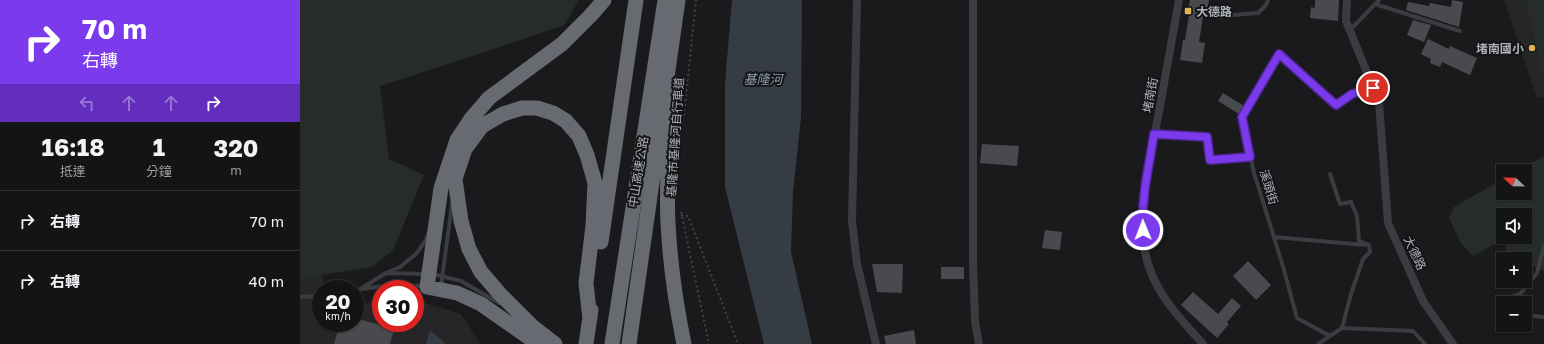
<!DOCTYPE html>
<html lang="zh-TW">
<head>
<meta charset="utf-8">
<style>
	body { margin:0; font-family:"Golos Text","Noto Sans TC",sans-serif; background:#212122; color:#f1f3f6; height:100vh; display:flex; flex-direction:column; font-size:15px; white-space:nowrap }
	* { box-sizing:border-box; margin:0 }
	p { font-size:13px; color:#9d9ea0 }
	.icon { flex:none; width:22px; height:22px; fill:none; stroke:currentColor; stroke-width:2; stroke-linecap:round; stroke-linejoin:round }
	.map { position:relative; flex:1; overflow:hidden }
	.details { display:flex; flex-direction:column; background:#141415; width:300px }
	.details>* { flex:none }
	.banner { background:#7c3aed; color:#fff; overflow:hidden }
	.needle { width:26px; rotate:292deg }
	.tools { position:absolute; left:1196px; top:164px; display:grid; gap:8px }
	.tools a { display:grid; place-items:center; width:36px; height:36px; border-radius:0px; background:#141415; box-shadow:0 1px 3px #0004,0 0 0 1px #333334; font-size:20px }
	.speed { position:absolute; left:12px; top:280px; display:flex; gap:8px; font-size:20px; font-weight:700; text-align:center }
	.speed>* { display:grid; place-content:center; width:52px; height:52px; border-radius:50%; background:#141415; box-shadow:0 1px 3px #0004,0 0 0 1px #333334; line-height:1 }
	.speed small { font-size:10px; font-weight:400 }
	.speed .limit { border:6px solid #d22; background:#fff; color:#111 }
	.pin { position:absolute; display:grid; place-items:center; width:34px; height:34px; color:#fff; margin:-17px; border:2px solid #fff; border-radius:50%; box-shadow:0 1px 4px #0007 }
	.me { position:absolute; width:44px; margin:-22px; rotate:359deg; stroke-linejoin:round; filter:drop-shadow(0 0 3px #0008) }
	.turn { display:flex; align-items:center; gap:14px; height:84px; padding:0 16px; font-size:18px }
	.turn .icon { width:52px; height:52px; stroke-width:2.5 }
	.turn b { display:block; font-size:28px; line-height:34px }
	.lanes { display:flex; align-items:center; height:38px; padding:0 16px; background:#0003; justify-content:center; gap:20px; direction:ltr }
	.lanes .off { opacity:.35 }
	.eta { display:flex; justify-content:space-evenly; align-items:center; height:68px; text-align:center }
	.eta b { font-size:24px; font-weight:700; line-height:28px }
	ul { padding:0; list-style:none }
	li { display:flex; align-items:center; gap:12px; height:60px; padding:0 16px; border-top:1px solid #333334 }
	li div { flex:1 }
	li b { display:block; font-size:15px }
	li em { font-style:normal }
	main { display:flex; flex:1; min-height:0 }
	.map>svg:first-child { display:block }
	.built { fill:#262629 }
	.green { fill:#262d28; fill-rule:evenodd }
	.water { fill:#353c44 }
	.building { fill:#494a4e }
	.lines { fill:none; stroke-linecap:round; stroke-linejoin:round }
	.path { stroke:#424347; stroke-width:2; stroke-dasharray:2 3; stroke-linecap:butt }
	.lane { stroke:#3b3c40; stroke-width:4 }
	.street { stroke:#3b3c40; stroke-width:8 }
	.highway { stroke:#686a71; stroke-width:15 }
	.route-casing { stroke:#51269a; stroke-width:10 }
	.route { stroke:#7c3aed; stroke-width:7 }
	.poi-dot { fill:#ddb650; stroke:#151517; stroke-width:1.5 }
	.labels { text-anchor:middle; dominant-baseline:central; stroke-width:4; stroke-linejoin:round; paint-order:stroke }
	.poi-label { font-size:12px; font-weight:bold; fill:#aeb1ba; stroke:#151517; text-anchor:start }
	.street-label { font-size:12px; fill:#aeb1ba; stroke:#151517 }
	.water-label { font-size:13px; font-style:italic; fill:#8a9cb0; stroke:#151517 }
</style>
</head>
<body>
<main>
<section class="details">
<div class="banner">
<div class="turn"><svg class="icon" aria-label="right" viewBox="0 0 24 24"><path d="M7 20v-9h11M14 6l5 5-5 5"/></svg><div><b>70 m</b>右轉</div></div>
<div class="lanes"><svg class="icon off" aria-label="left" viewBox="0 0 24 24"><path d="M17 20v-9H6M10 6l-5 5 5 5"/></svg><svg class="icon off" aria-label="ahead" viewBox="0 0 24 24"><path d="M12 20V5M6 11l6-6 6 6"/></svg><svg class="icon off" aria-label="ahead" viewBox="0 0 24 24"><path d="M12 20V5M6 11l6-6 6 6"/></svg><svg class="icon" aria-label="right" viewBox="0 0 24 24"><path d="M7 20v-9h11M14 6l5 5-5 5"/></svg></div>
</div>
<div class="eta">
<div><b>16:18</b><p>抵達</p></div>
<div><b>1</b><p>分鐘</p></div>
<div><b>320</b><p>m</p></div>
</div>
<ul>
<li><svg class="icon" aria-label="right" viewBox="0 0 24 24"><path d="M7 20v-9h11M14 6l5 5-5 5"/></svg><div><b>右轉</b></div><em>70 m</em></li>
<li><svg class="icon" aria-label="right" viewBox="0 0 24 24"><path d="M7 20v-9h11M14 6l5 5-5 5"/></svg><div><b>右轉</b></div><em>40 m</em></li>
</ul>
</section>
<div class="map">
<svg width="1244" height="344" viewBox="0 0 1244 344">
	<rect width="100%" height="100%" fill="#1a1a1c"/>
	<path class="built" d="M1204,0H1244V96L1237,98Z
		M0,189L26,289H21V323H55V304L81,302V323H115V300L161,314L180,344H0Z"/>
	<path class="green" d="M0,0H279L264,25L191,50L80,86L89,159L124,175L93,250L72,267L0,278Z
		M1226,0H1244V82Z
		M1244,156V271L1231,266L1225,273V259H1211L1202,240L1173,256L1161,243L1149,218L1154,207L1203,179V193H1225V171H1217ZM1203,215H1225V237H1203Z"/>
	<path class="water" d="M432,0H502L501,117L493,192L491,252L512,344H464L425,187V83Z
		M130,330L144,342L145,344H126Z"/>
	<path class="building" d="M890,0H909L907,12L904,11L899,42L905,43L902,63L880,60L883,40H885L890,9H888Z
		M1015,0H1039L1038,21L1010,18L1011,7L1015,8Z
		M1152,0L1163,2L1159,27L1106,10L1108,2L1129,6L1130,3L1151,7Z
		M1113,20L1131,25L1124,42L1107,35Z
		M1128,39L1149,49L1150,46L1177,58L1170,75L1142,62L1140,67L1130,63L1131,59L1121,54Z
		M923,93L944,106L939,114L918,101Z
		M682,144L719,146L717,166L680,163Z
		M745,230L762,232L760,250L742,248Z
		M948,261L971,285L956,300L933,276Z
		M572,264H603L602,293L577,292Z
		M641,267H664V279H641Z
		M893,292L918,314L932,298L941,306L927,322L929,324L917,338L881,305Z
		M55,318L94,329L90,344H34L40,323H55Z
		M614,330L616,344H586L584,336Z"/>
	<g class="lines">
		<path class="path" d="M384,116L396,0
			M381,212L409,344
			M381,215L388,216L438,344"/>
		<path class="lane" d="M1075,4L1160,31
			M933,15L958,13L966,5L968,0
			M1050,30L1079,0
			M855,134L907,137L910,160L950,157
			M1030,174L1040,204L1051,202L1057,216L1059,241L1069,245L1070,252L1063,259L1051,294L1042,328
			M974,237L1065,245
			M86,273L126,274
			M133,274L161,281L199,303
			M141,286L152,204
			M62,288L86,273L100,267L116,254L126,240L128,234
			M55,290L90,285L124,286
			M0,297L21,296
			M1206,303L1209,298L1220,294L1237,273L1244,246
			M1203,309L1201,312H1203
			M1225,315L1244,317
			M1030,336L997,318L982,263L954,173L942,117L979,54L1036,105L1053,94L1073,88
			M1018,344L1042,328L1113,331L1125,344"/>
		<path class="street" d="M557,0L552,221L557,264L576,344
			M673,0V262L675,321L679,344
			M879,0C872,39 865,78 858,117C849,164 834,217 848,264C858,296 881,320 903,344
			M1047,0L1046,21L1079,102L1088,223L1123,301L1153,344"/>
		<path class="highway" d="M371,112C369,149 366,186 368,223C370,263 376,305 384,344
			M301,242L336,0
			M238,344L181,304L157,293L127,287L141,188L157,140L171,119L189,98L262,44L291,15L304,0
			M255,344L233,327L199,293L181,272L169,249L161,221L155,179L165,149L182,126L203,114L222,108H237L253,113L266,121L279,136L287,155L295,183L293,226L286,283L290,319
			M286,344L291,310
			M312,344L365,0
			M329,344L378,0"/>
	</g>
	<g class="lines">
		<g class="route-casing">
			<path id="route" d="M843,230C841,198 849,166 854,134L907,137L910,160L950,157L942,117L979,54L1036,105L1052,94L1073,88"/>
		</g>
		<use href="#route" class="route"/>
	</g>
	<g class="poi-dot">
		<rect x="884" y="7" width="8" height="8" rx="2"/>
		<circle cx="1232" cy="48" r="4"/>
	</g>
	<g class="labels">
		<g class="poi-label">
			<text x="896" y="11">大德路</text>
			<text x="1224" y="48" text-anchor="end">堵南國小</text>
		</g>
		<g class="street-label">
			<text transform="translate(850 95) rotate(-79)">堵南街</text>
			<text transform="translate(375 137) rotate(-86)">基隆市基隆河自行車道</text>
			<text transform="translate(338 172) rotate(-81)">中山高速公路</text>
			<text transform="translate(969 187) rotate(73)">溪頭街</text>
			<text transform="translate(1115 253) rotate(65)">大德路</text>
		</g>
		<g class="water-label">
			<text x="463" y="79">基隆河</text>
		</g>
	</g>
</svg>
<div class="tools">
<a><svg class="needle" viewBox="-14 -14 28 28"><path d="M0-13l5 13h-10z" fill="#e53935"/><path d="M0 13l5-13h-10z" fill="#9d9ea0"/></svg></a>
<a><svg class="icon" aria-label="sound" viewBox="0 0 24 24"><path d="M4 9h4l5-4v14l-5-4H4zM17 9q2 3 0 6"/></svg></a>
<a>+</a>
<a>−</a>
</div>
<div class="speed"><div>20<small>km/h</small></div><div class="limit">30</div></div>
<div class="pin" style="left:1073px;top:88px;background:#d93025"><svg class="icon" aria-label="arrive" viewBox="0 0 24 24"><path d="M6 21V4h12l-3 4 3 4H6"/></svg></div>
<svg class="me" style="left:843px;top:230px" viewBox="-20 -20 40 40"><circle r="17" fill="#7c3aed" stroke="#fff" stroke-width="3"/><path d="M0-11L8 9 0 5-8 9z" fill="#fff"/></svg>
</div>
</main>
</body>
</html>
